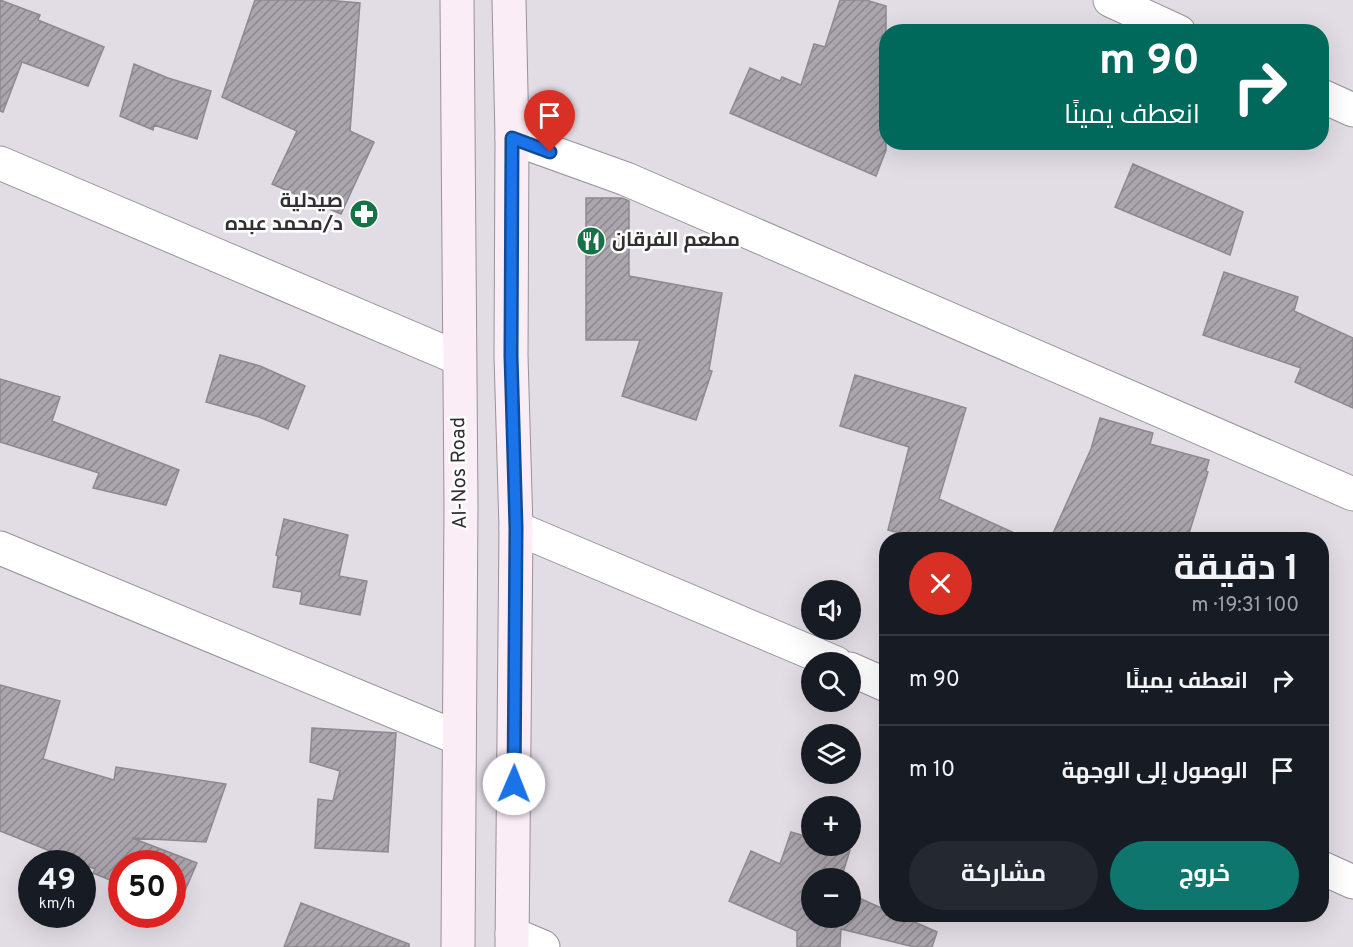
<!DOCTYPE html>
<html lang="ar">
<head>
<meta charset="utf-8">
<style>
	body { margin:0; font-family:Overpass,Cairo,sans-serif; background:#242831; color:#f1f3f6; direction:rtl; height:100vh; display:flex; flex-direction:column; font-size:22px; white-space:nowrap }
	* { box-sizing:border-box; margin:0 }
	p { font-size:20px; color:#9ea1a6 }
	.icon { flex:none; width:33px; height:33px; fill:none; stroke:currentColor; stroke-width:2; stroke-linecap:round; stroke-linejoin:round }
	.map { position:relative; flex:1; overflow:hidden; direction:ltr }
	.details { position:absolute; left:879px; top:532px; width:450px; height:390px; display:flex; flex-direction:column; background:#171b24; border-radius:24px; box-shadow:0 6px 24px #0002; direction:rtl }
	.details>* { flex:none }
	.top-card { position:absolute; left:879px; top:24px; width:450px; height:126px; border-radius:24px; box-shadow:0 6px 24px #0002; direction:rtl; background:#00695c; color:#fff; overflow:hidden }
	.buttons { position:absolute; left:801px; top:580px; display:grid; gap:12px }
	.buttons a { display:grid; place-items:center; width:60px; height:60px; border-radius:50%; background:#171b24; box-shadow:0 6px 24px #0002; font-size:30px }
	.speed { position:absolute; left:18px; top:850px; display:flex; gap:12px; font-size:30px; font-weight:700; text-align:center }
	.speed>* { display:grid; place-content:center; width:78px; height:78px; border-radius:50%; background:#171b24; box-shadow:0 6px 24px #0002; line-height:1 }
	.speed small { font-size:15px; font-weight:400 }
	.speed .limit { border:9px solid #d22; background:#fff; color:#111 }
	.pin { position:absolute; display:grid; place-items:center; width:51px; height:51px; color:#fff; margin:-62px -26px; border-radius:50% 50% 50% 0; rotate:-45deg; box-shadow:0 0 6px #0007 }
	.pin .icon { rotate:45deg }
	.me { position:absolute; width:66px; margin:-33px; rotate:1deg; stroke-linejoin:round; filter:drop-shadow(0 0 4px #0008) }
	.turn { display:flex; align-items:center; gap:21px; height:126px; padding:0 30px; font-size:27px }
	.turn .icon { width:78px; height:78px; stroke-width:2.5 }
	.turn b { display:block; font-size:42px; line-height:51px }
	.round { display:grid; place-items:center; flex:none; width:63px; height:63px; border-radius:32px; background:#242831 }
	.head { display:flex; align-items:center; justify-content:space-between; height:102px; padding:0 30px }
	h1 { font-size:36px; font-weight:700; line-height:45px }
	.cta { display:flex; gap:12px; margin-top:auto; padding:12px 30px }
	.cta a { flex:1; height:69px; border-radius:36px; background:#0f766e; color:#fff; font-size:24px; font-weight:700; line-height:69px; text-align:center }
	.cta a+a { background:#242831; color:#f1f3f6 }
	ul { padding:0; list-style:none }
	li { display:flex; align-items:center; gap:18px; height:90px; padding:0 30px; border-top:2px solid #363941 }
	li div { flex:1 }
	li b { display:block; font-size:22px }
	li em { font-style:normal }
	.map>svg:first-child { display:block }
	.building { fill:url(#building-hatch); stroke:#8e888f; stroke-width:1.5 }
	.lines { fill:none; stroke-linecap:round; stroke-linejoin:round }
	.street-casing { stroke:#98929a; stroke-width:35 }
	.secondary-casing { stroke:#98929a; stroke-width:35 }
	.street { stroke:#fff; stroke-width:33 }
	.secondary { stroke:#fbedf5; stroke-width:33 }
	.route-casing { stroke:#114b97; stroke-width:15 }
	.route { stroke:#1a73e8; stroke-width:10 }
	.labels { text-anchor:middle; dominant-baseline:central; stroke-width:5; stroke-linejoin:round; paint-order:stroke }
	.poi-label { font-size:20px; font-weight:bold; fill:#322f32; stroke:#fff; text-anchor:end }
	.street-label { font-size:20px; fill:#322f32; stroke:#fff }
</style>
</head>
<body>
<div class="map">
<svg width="1353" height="947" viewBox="0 0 1353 947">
	<defs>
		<pattern id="building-hatch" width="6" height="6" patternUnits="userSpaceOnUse" patternTransform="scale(1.5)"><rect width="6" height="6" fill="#aba5ad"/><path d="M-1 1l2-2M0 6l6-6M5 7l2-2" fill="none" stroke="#8c878d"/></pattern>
	</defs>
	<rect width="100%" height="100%" fill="#e2dce4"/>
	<path class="building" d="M0,0L40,15L38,20L104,47L88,86L22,62L3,112L0,111Z
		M255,0H326L360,3L350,131L374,142L341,214L272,184L297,131L222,97Z
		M840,0H866L886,6V150L876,176L730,113L750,68L780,81L782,77L801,85L814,44L825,47Z
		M134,64L168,78L211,91L197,139L154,125L153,130L120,116Z
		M1133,164L1243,212L1230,255L1115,207Z
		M586,198H622L629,201V276L722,293L709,370L712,371L696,420L622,396L640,340H586Z
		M1224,272L1298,297L1294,311L1353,338V408L1295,382L1301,368L1203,335Z
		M220,355L260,366L305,386L288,429L259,417L206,402Z
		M855,375L966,408L939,499L1030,540H925L888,530L909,447L840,426Z
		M0,379L60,397L52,421L179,470L166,505L93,488L99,473L0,442Z
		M1100,418L1153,433L1150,444L1209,460L1206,471L1208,472L1187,540H1050L1091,449Z
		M284,519L348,535L339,576L367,581L360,615L300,604L302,592L273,587L278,556L276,555Z
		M0,685L60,701L43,759L114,780L116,767L226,784L206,842L132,838L197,863L177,909L172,907V864H122V885L93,873L95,869L0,831Z
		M312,728L396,733L388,852L315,848L318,799L333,801L340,771L310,762Z
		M791,832L812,838V846H836L850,850L841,879H812V918H850V894L886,910V915H899L937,932L932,947H914L841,929L840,947H797V931L729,901L751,851L780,864Z
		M301,903L409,944V947H284Z"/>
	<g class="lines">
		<g class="street-casing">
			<path id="street" d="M1110,0L1179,32
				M1322,96L1353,110
				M512,138L626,179L1353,494
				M0,163L458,358
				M516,528L836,663
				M0,548L458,738
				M850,669L886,685
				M1322,868L1353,882
				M512,934L543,947"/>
		</g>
		<g class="secondary-casing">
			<path id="secondary" d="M457,0L461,505L458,947
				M509,0L512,138L511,356L516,528L512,947"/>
		</g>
		<use href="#street" class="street"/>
		<use href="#secondary" class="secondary"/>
	</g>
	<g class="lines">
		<g class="route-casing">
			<path id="route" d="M514,784L516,528L511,356L512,138L550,152"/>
		</g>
		<use href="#route" class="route"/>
	</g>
	<defs>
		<g id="pharmacy-disc" transform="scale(1.5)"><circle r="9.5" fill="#177347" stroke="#fff"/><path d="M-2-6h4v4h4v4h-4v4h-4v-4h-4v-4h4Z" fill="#fff"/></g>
		<g id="restaurant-disc" transform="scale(1.5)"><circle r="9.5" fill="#177347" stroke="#fff"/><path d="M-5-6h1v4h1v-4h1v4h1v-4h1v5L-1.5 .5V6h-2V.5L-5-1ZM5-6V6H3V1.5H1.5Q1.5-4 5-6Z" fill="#fff"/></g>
	</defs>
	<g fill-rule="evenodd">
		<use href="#pharmacy-disc" x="364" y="214"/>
		<use href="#restaurant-disc" x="591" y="241"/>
	</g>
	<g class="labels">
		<g class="poi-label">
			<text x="343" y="202">صيدلية<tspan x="343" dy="23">د/محمد عبده</tspan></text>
			<text x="612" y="241" text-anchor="start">مطعم الفرقان</text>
		</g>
		<g class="street-label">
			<text transform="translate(460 473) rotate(-91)">Al-Nos Road</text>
		</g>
	</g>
</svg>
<div class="buttons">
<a><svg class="icon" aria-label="sound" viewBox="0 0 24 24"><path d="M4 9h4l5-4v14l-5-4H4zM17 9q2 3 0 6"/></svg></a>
<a><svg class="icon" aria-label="search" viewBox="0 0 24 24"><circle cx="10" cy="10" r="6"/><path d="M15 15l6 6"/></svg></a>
<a><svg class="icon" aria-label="layers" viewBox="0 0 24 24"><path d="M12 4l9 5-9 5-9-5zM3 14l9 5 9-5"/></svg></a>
<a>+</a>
<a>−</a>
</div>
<div class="speed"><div>49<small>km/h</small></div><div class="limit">50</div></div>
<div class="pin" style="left:550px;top:152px;background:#d93025"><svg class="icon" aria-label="arrive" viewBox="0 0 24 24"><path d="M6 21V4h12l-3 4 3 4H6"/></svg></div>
<svg class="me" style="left:514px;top:784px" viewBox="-20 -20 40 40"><circle r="19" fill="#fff"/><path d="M0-13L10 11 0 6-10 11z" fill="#1a73e8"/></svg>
<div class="top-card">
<div class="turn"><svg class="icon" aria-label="right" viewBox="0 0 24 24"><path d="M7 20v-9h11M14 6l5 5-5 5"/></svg><div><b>90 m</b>انعطف يمينًا</div></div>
</div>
<section class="details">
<div class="head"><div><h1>1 دقيقة</h1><p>100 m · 19:31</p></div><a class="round" style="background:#d93025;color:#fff"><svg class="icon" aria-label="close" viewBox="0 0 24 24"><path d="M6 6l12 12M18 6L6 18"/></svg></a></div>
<ul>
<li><svg class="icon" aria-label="right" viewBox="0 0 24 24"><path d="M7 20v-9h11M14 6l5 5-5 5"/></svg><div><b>انعطف يمينًا</b></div><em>90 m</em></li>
<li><svg class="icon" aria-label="arrive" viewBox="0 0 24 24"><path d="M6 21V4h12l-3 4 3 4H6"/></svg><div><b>الوصول إلى الوجهة</b></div><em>10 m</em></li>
</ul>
<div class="cta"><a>خروج</a><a>مشاركة</a></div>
</section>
</div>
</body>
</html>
